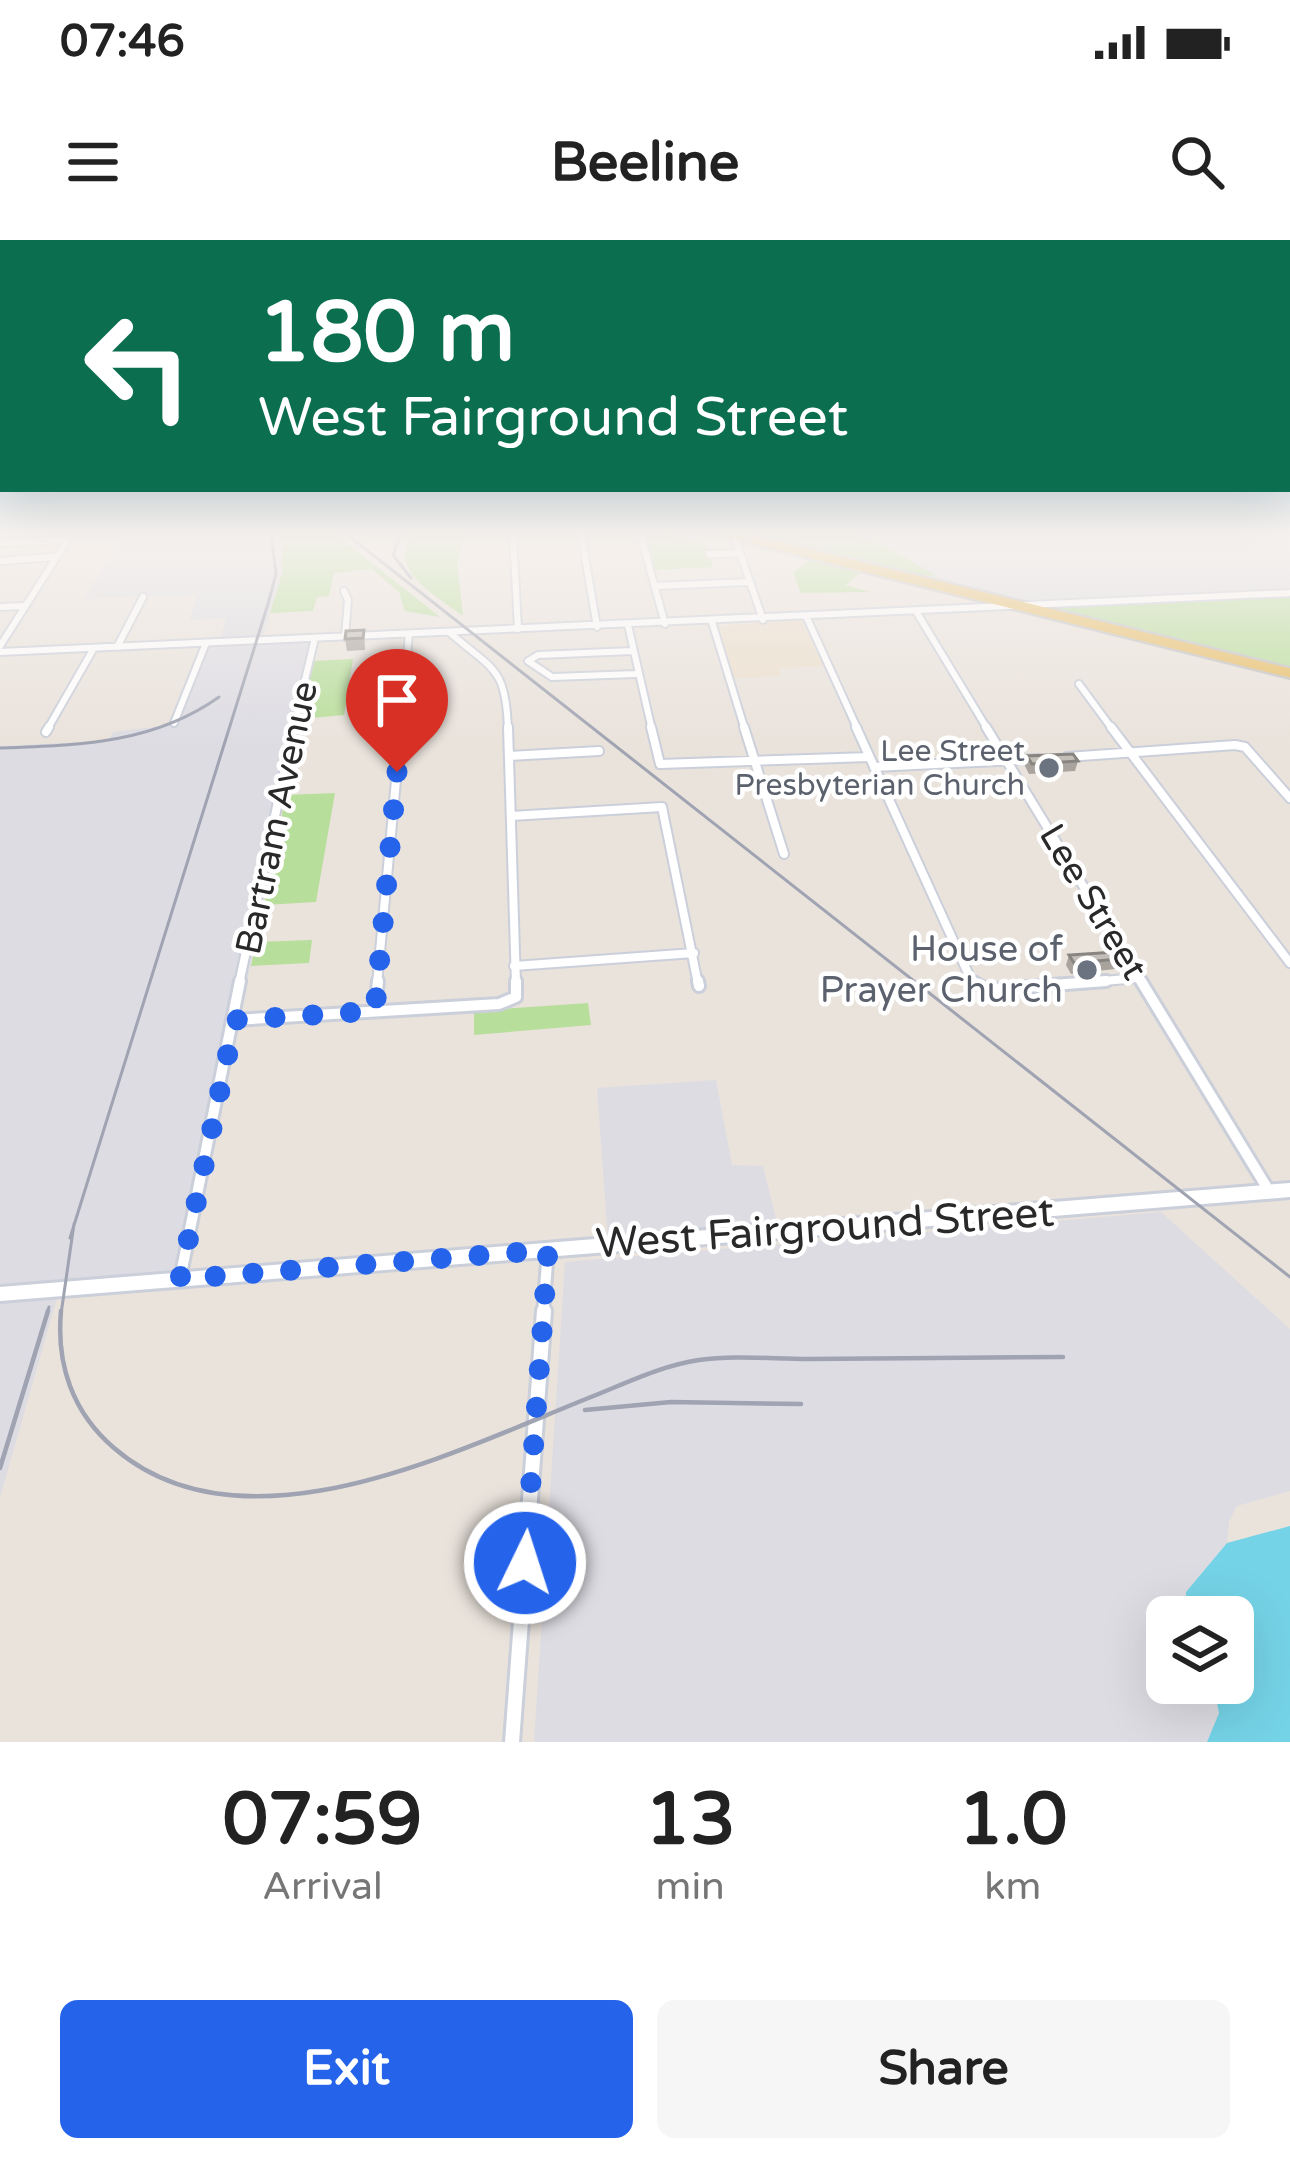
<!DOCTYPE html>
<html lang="en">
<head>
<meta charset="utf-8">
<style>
	body { margin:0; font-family:"Varela Round",sans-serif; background:#f6f6f6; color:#222; height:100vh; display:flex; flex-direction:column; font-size:45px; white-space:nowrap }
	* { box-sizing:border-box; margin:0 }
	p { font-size:39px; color:#767676 }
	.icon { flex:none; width:66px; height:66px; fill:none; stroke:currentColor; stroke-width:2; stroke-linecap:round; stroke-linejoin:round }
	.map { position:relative; height:1502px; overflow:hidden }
	.side { display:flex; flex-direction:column; background:#fff; flex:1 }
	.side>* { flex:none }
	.guide { position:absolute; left:0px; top:0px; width:1290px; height:252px; box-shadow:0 12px 48px #0002; background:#0b6e4f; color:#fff; overflow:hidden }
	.controls { position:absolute; left:1146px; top:1356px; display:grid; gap:24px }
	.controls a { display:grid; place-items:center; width:108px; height:108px; border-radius:18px; background:#fff; box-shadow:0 12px 48px #0002; font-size:60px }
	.pin { position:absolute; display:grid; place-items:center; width:102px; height:102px; color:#fff; margin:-123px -51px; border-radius:50% 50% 50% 0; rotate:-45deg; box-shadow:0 0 12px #0007 }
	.pin .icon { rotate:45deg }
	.me { position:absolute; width:132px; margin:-66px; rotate:4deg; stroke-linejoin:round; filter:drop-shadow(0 0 9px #0008) }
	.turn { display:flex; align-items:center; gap:42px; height:252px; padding:0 60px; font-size:54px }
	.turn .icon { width:156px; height:156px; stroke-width:2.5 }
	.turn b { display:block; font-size:84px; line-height:102px }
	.eta { display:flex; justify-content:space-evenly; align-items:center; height:204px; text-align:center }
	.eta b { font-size:72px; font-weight:700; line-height:84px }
	.action { display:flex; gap:24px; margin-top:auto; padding:24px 60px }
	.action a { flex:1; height:138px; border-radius:18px; background:#2563eb; color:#fff; font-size:48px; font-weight:700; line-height:138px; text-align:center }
	.action a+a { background:#f6f6f6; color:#222 }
	.status { display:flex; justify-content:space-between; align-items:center; height:84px; padding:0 60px; background:#fff; direction:ltr }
	.status svg { height:33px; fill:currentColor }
	header { display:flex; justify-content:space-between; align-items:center; height:156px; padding:0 60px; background:#fff; font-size:54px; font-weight:700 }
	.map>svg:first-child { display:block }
	.industrial { fill:#dddce3 }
	.education { fill:#ebdecc }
	.green { fill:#b8de9b }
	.water { fill:#75d3e7 }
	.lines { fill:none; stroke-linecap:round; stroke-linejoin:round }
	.street-far3-casing { stroke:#cacfda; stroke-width:10 }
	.street-far2-casing { stroke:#cacfda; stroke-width:12 }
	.street-far1-casing { stroke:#cacfda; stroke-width:16 }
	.street-casing { stroke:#cacfda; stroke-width:20 }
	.secondary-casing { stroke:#cacfda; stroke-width:20 }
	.primary-casing { stroke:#c3c3c3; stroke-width:14 }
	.street-far3 { stroke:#fff; stroke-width:6 }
	.street-far2 { stroke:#fff; stroke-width:8 }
	.street-far1 { stroke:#fff; stroke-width:10 }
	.street { stroke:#fff; stroke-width:14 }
	.secondary { stroke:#fff; stroke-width:14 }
	.primary { stroke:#e7bd64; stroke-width:9 }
	.rail-far1 { stroke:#9fa3b2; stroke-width:3 }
	.rail { stroke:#9fa3b2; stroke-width:4.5 }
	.wall { fill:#a8a39d }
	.building { fill:#c3beb7; stroke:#888580; stroke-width:3 }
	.route { stroke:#2563eb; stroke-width:21; stroke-dasharray:0 37.8 }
	.worship-dot { fill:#6b7280; stroke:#fff; stroke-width:4.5 }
	.labels { text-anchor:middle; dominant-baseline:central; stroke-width:9; stroke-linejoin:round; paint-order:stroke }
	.far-worship-label { font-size:30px; fill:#5b616d; stroke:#fff; text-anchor:end }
	.street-label { font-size:36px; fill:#292929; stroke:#fff }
	.worship-label { font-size:36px; fill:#5b616d; stroke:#fff; text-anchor:end }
	.near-street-label { font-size:42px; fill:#292929; stroke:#fff }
</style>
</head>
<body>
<div class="status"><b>07:46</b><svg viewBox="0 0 49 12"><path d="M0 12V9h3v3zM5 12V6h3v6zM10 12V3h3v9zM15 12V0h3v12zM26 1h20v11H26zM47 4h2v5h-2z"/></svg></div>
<header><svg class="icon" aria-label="menu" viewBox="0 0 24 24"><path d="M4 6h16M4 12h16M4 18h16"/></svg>Beeline<svg class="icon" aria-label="search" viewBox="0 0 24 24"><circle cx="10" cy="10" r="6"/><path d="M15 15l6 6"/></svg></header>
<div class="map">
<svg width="1290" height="1502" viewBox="0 0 1290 1502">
	<rect width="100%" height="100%" fill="#eae3dc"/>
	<path class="industrial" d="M74,293H282V334L262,400L312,399L313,421L185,1043L58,1055L0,1257V506L108,501L113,492L170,485L202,404L220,402L226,378L189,380L197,355L84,359L121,299L69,300Z
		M851,293H1290V354L1034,368L936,339L886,306Z
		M716,840L732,925L763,926L778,986L608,999L597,848Z
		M1161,972L1290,1089V1251L1237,1266L1229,1281L1227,1303L1186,1352V1377H1167V1443H1213L1217,1452L1219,1473L1207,1502H534L565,1022Z"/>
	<path class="education" d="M800,379L825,426L778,428L780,436L734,438L716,386Z"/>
	<path class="green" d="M282,293H334L440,377L405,371L399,352L372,329L334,333L329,356L317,357L313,371L270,373L282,334Z
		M413,293H466L457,322L463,376C436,356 386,330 413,293Z
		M737,293H851L886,306L938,337L869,326Z
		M672,294L707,306L713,327L655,330L645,295Z
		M816,316L866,328L845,345L870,352L801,353L793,332Z
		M1290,354V430L1049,368Z
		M353,419L344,475L301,479L313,421Z
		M335,553L316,662L264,665L286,555Z
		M312,700L309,723L251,726L256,702Z
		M588,763L591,785L474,795V771Z"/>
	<path class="water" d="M1290,1286V1502H1207L1219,1473L1213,1443H1233V1377H1186V1352L1227,1303Z"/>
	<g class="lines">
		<g class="street-far3-casing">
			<path id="street-far3" d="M513,293L518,389
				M581,293L597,387
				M640,293L665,384
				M734,295L763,380
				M0,303L66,300
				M710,314L739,313
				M0,321L54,317
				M655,346L748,342
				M344,351L348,360L345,397
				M0,367L24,366
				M917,373L988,490
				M807,378L858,490
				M712,382L745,490
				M628,385L652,490
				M449,392C494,431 506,427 508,490
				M0,406L72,293
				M117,407L143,357
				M632,411L538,415L528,421L552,437L636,434
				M0,412L1290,353
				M1079,444L1113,490
				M174,483L206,403
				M47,490L94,408
				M293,490L315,398
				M400,490L409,394"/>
		</g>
		<g class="street-far2-casing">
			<path id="street-far2" d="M508,487L516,744
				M651,487L660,524L869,517
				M744,487L784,614
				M856,487L973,744
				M986,487L1143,744
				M1111,487L1290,723
				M46,492L49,487
				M509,516L599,511
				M1067,517L1235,505L1245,507L1290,558
				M874,527L1038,519
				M511,576L662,567L698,744
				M514,726L694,713
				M239,744L294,487
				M377,744L401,487
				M1069,744L1138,738"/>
		</g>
		<g class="street-far1-casing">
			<path id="street-far1" d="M698,741L699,746
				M972,741L987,750L1106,741
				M1141,741L1269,951
				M375,771L378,741
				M235,780L499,764L516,757V741
				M180,1039L240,741
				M543,1074L548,1010"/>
		</g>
		<g class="street-casing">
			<path id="street" d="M512,1502L544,1071"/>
		</g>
		<g class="secondary-casing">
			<path id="secondary" d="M0,1054L1290,950"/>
		</g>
		<g class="primary-casing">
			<path id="primary" d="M727,293L1290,433"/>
		</g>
		<use href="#street-far3" class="street-far3"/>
		<use href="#street-far2" class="street-far2"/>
		<use href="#street-far1" class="street-far1"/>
		<use href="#street" class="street"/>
		<use href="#secondary" class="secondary"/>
		<use href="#primary" class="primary"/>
		<path class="rail-far1" d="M345,293L1290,1037
			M401,293L393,315L411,338
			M0,508C79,505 153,504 219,457
			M70,998L268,364L276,334L271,293
			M47,1074L49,1067
			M61,1074L74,984"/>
		<path class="rail" d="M61,1071C56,1125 73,1173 114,1208C245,1321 461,1208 596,1155C628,1142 664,1125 699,1120C734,1115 773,1119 808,1119C893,1118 978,1118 1063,1117
			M585,1170L671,1162L801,1164
			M0,1228L48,1071"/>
	</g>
	<path class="wall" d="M364,390L365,410L347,411L345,399Z
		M1027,516L1078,521L1075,531L1029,534L1025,526Z
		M1069,715L1119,719L1115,729L1071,734L1066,725Z"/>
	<path class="building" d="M364,390L363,398L345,399L346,391Z
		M1073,514L1078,521L1032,524L1027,516Z
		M1115,712L1119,719L1074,723L1069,715Z"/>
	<linearGradient id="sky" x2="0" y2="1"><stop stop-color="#7ac0e8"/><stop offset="0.58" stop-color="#f6f2ef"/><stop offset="1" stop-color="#f6f2ef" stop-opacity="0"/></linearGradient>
	<rect width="1290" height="503" fill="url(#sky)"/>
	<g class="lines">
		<path class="route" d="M397,532L375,771L235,780L180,1039L548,1010L525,1323"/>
	</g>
	<g class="worship-dot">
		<circle cx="1049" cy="528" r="12"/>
		<circle cx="1087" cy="730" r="12"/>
	</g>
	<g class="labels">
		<g class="far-worship-label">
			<text x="1025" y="511">Lee Street<tspan x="1025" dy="34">Presbyterian Church</tspan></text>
		</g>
		<g class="street-label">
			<text transform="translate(277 578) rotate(-78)">Bartram Avenue</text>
			<text transform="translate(1093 662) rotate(59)">Lee Street</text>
		</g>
		<g class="worship-label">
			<text x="1063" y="709">House of<tspan x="1063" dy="41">Prayer Church</tspan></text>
		</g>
		<g class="near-street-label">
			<text transform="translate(825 988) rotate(-4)">West Fairground Street</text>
		</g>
	</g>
</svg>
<div class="controls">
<a><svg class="icon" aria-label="layers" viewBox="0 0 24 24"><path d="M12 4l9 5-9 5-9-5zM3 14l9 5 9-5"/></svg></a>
</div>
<div class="pin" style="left:397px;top:532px;background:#d93025"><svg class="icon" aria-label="arrive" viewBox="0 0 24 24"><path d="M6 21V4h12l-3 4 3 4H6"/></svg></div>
<svg class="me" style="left:525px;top:1323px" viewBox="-20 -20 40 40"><circle r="17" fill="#2563eb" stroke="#fff" stroke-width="3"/><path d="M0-11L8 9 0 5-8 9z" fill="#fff"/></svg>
<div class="guide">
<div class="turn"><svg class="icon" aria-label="left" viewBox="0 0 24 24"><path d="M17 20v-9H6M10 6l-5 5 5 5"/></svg><div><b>180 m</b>West Fairground Street</div></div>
</div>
</div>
<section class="side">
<div class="eta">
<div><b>07:59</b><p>Arrival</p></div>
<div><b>13</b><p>min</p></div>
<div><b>1.0</b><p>km</p></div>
</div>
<div class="action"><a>Exit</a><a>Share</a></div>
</section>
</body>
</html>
